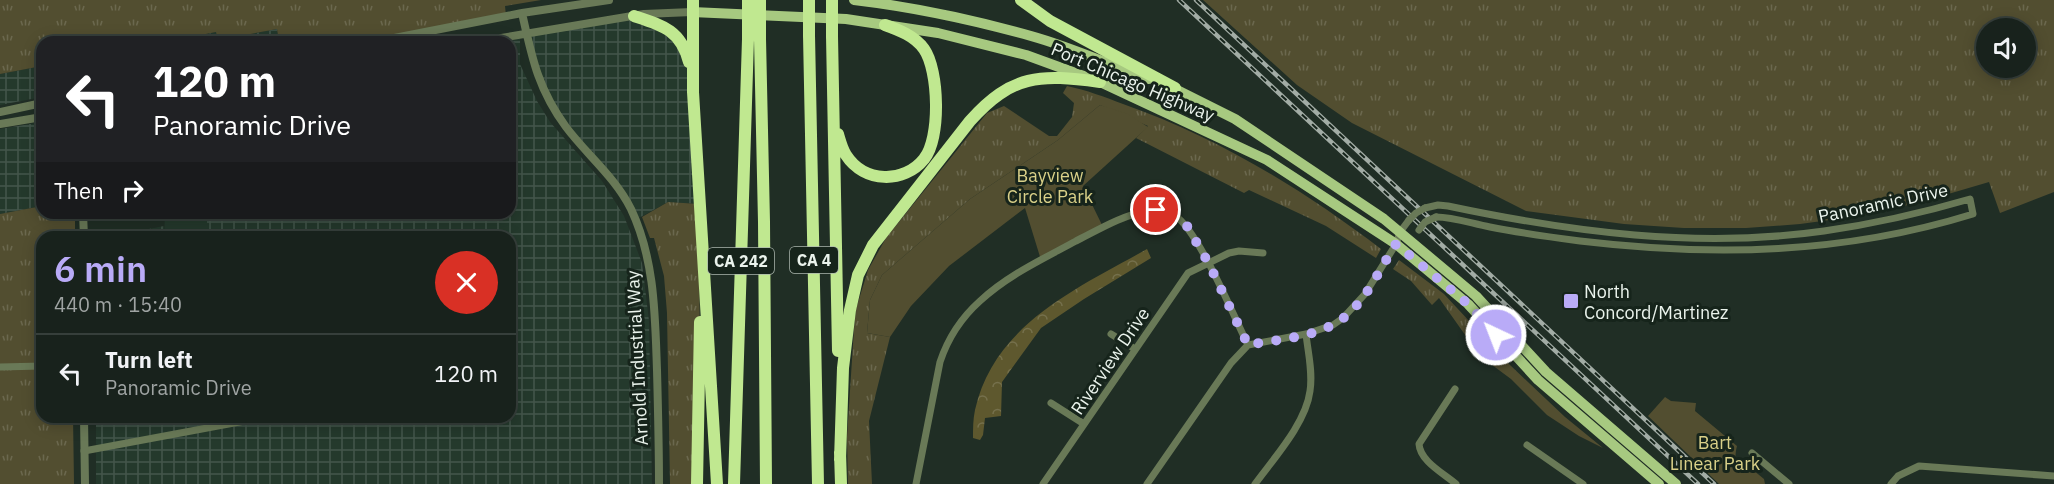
<!DOCTYPE html>
<html lang="en">
<head>
<meta charset="utf-8">
<style>
	body { margin:0; font-family:"IBM Plex Sans",sans-serif; background:#252f29; color:#f1f3f6; height:100vh; display:flex; flex-direction:column; font-size:22px; white-space:nowrap }
	* { box-sizing:border-box; margin:0 }
	p { font-size:20px; color:#9fa4a3 }
	.icon { flex:none; width:33px; height:33px; fill:none; stroke:currentColor; stroke-width:2; stroke-linecap:round; stroke-linejoin:round }
	.map { position:relative; flex:1; overflow:hidden }
	.drawer { position:absolute; left:36px; top:231px; width:480px; height:192px; display:flex; flex-direction:column; background:#18221c; border-radius:18px; box-shadow:0 3px 15px #0003,0 0 0 2px #363f3b }
	.drawer>* { flex:none }
	.banner { position:absolute; left:36px; top:36px; width:480px; height:183px; border-radius:18px; box-shadow:0 3px 15px #0003,0 0 0 2px #363f3b; background:#202124; color:#fff; overflow:hidden }
	.controls { position:absolute; left:1976px; top:18px; display:grid; gap:12px }
	.controls a { display:grid; place-items:center; width:60px; height:60px; border-radius:50%; background:#18221c; box-shadow:0 3px 15px #0003,0 0 0 2px #363f3b; font-size:30px }
	.pin { position:absolute; display:grid; place-items:center; width:51px; height:51px; color:#fff; margin:-26px; border:3px solid #fff; border-radius:50%; box-shadow:0 2px 6px #0007 }
	.me { position:absolute; width:66px; margin:-33px; rotate:317deg; stroke-linejoin:round; filter:drop-shadow(0 0 4px #0008) }
	.turn { display:flex; align-items:center; gap:21px; height:126px; padding:0 18px; font-size:27px }
	.turn .icon { width:78px; height:78px; stroke-width:2.5 }
	.turn b { display:block; font-size:42px; line-height:51px }
	.then { display:flex; align-items:center; height:57px; padding:0 18px; background:#0003; gap:12px; font-size:22px }
	.round { display:grid; place-items:center; flex:none; width:63px; height:63px; border-radius:32px; background:#252f29 }
	.summary { display:flex; align-items:center; justify-content:space-between; height:102px; padding:0 18px }
	h1 { font-size:36px; font-weight:600; line-height:45px; color:#b9abf7 }
	ul { padding:0; list-style:none }
	li { display:flex; align-items:center; gap:18px; height:78px; padding:0 18px; border-top:2px solid #363f3b }
	li div { flex:1 }
	li b { display:block; font-size:22px }
	li em { font-style:normal }
	.map>svg:first-child { display:block }
	.built { fill:#24392c }
	.industrial { fill:url(#industrial-grid) }
	.grass { fill:url(#grass-tufts); fill-rule:evenodd }
	.forest { fill:url(#forest-crowns) }
	.park { fill:#524e30 }
	.lines { fill:none; stroke-linecap:round; stroke-linejoin:round }
	.minor { stroke:#697957; stroke-width:7 }
	.tertiary { stroke:#697957; stroke-width:8 }
	.primary { stroke:#a7c980; stroke-width:10 }
	.motorway { stroke:#c0e890; stroke-width:12 }
	.rail-casing { stroke:#a2aca5; stroke-width:4.5 }
	.rail { stroke:#16241b; stroke-width:2; stroke-dasharray:7; stroke-linecap:butt }
	.minor-bridge { stroke:#697957; stroke-width:7 }
	.motorway-bridge { stroke:#c0e890; stroke-width:12 }
	.route { stroke:#b9abf7; stroke-width:10; stroke-dasharray:0 18 }
	.poi-dot { fill:#b9abf7; stroke:#16241b; stroke-width:2 }
	.labels { text-anchor:middle; dominant-baseline:central; stroke-width:6; stroke-linejoin:round; paint-order:stroke }
	.shield { fill:#16241b; stroke:#aab5ad; stroke-width:1.5 }
	.shield-label { font-size:16px; font-weight:bold; fill:#eaf3ec }
	.street-label { font-size:18px; fill:#eaf3ec; stroke:#16241b }
	.park-label { font-size:18px; fill:#dad189; stroke:#16241b }
	.poi-label { font-size:18px; fill:#eaf3ec; stroke:#16241b; text-anchor:start }
</style>
</head>
<body>
<div class="map">
<svg width="2054" height="484" viewBox="0 0 2054 484">
	<defs>
		<pattern id="industrial-grid" width="8" height="8" patternUnits="userSpaceOnUse" patternTransform="scale(1.5)"><rect width="8" height="8" fill="#24392c"/><path d="M0 4h8M4 0v8" fill="none" stroke="#44564b"/></pattern>
		<pattern id="grass-tufts" width="24" height="20" patternUnits="userSpaceOnUse" patternTransform="scale(1.5)"><rect width="24" height="20" fill="#524e30"/><path d="M3 7l-1-3M5 7V3M7 7l1-3M15 17l-1-3M17 17v-4M19 17l1-3" fill="none" stroke="#6b684e"/></pattern>
		<pattern id="forest-crowns" width="20" height="18" patternUnits="userSpaceOnUse" patternTransform="scale(1.5)"><rect width="20" height="18" fill="#5e582e"/><path d="M2 6a3 3 0 1 1 6 0M12 15a3 3 0 1 1 6 0" fill="none" stroke="#75704c"/></pattern>
	</defs>
	<rect width="100%" height="100%" fill="#202e25"/>
	<path class="built" d="M165,213H207V237H164Z"/>
	<path class="industrial" d="M634,16L656,23L689,60L699,204L668,202L635,220L630,208L547,97L526,33Z
		M277,29L279,42H165L217,32L219,40Z
		M520,34V64L537,101L550,122L602,181L624,216L642,263L649,321L652,484H96V417H510V237H207V213H510V42H477Z
		M42,66V97L0,105V74Z
		M42,122V206L0,214V129Z
		M164,226V237H109Z"/>
	<path class="grass" d="M0,0H541L505,6L506,16L374,42H279L277,29L218,40L216,32L165,42H42V66L0,74Z
		M1203,0H2054V192L2000,213L1989,182L1921,202L1859,216L1800,224L1746,228H1684L1624,224L1526,211L1352,123L1297,85ZM1986,28H2025V68H1986Z
		M1067,86C1086,90 1105,97 1123,104C1217,137 1302,189 1381,249L1376,258L1326,226L1249,190L1244,193L1136,138L1148,126L1100,105L1058,140L970,199L882,275L870,300L867,333L890,337L869,421L872,484H848L847,437L854,329L856,309L868,270L886,238L987,113L1004,106L1049,136H1057L1072,117L1074,103L1063,93Z
		M668,202L699,204L700,391L697,484H670L667,313L664,276L654,238H650L642,217Z
		M42,206V213H75V237H42V417H73L74,484H0V214Z
		M1399,260L1444,294L1510,365L1565,417L1603,448L1579,436L1547,415L1511,379L1480,356L1439,298L1432,305L1411,281L1393,269Z"/>
	<path class="forest" d="M1147,249L1151,258L1084,299L1041,328L1002,382L1001,416L985,418L983,435L980,440L973,438C973,429 973,419 975,410C994,324 1078,288 1147,249Z"/>
	<path class="park" d="M1100,105L1128,114L1148,127L1083,186L1103,227L1041,260L1025,208L949,266L911,306L890,337L867,333L870,300L882,275L970,199L1058,140Z
		M1665,397L1671,401L1696,403L1695,411L1737,446C1734,458 1735,467 1748,471L1753,470L1764,479L1765,484H1719L1648,416Z"/>
	<g class="lines">
		<path class="minor" d="M1425,208L1438,205L1448,206C1571,232 1698,249 1824,231C1873,224 1922,213 1970,199L1973,214C1844,254 1714,257 1580,241C1550,237 1520,233 1490,227C1473,224 1454,217 1436,217
			M1111,334L1135,349
			M0,367L42,366
			M1455,389L1419,444C1420,461 1443,473 1456,484
			M1051,403L1084,424
			M1527,445L1583,484
			M84,451L266,417
			M1752,453L1789,484
			M916,484L940,362C948,338 961,318 980,301C1008,275 1043,259 1076,241C1098,230 1123,215 1147,211C1156,209 1166,211 1174,215C1198,229 1234,317 1248,345
			M1043,484L1188,273L1229,253L1239,251L1263,253
			M1147,484L1231,363L1248,345L1306,334L1333,325L1343,318L1365,294L1396,244L1400,232L1409,220
			M1255,484C1274,458 1306,423 1310,391C1313,372 1308,353 1306,334
			M1891,484L1898,476L1919,466L2054,476"/>
		<path class="tertiary" d="M522,13C532,58 538,89 566,127C587,155 615,177 631,209C655,260 655,315 657,370C658,408 659,446 659,484
			M374,42L522,13L609,0
			M477,42L644,14L692,12
			M0,112L42,103
			M0,124L42,117
			M83,213L84,237
			M84,417L85,484"/>
		<path class="primary" d="M854,0C913,7 974,20 1031,36C1071,47 1110,65 1149,79
			M692,12L846,19L938,33L1026,55L1100,82L1267,160L1396,244L1468,304L1538,380L1659,484
			M1169,86L1235,119L1384,219L1476,296L1546,372L1676,484"/>
		<path class="motorway" d="M693,0V92L717,484
			M1021,0L1050,21L1175,88
			M634,16C662,25 681,30 689,62
			M809,35L818,484
			M832,36L838,351
			M760,39L764,222L766,484
			M838,134C840,141 842,149 846,155C864,183 904,184 924,159C941,139 939,70 924,49C915,36 899,30 885,25
			M840,452L841,484
			M840,460L843,368L850,310L858,275L873,245L970,121C1012,74 1040,74 1100,82
			M697,484L700,322
			M734,484L748,39"/>
		<g class="rail-casing">
			<path id="rail" d="M1179,0L1698,484
				M1196,0L1714,484"/>
		</g>
		<use href="#rail" class="rail"/>
		<path class="minor-bridge" d="M1409,220L1416,213L1425,208
			M1419,230L1425,222L1436,217"/>
		<path class="motorway-bridge" d="M748,0V39
			M760,0V39
			M809,0V35
			M832,0V36"/>
	</g>
	<g class="lines">
		<path class="route" d="M1156,210L1175,216L1187,226L1209,264L1248,345C1278,339 1316,338 1342,319C1366,302 1380,268 1396,244L1468,304L1496,335"/>
	</g>
	<rect class="poi-dot" x="1563" y="293" width="16" height="16" rx="3"/>
	<g class="labels">
		<g class="shield">
			<rect x="790" y="247" width="48" height="26" rx="4.5"/>
			<rect x="708" y="248" width="66" height="26" rx="4.5"/>
		</g>
		<g class="shield-label">
			<text x="814" y="260">CA 4</text>
			<text x="741" y="261">CA 242</text>
		</g>
		<g class="street-label">
			<text transform="translate(1133 82) rotate(23)">Port Chicago Highway</text>
			<text transform="translate(1883 203) rotate(-12)">Panoramic Drive</text>
			<text transform="translate(637 358) rotate(-93)">Arnold Industrial Way</text>
			<text transform="translate(1110 361) rotate(-56)">Riverview Drive</text>
		</g>
		<g class="park-label">
			<text x="1050" y="175">Bayview<tspan x="1050" dy="21">Circle Park</tspan></text>
			<text x="1715" y="442">Bart<tspan x="1715" dy="21">Linear Park</tspan></text>
		</g>
		<g class="poi-label">
			<text x="1584" y="291">North<tspan x="1584" dy="21">Concord/Martinez</tspan></text>
		</g>
	</g>
</svg>
<div class="controls">
<a><svg class="icon" aria-label="sound" viewBox="0 0 24 24"><path d="M4 9h4l5-4v14l-5-4H4zM17 9q2 3 0 6"/></svg></a>
</div>
<div class="pin" style="left:1156px;top:210px;background:#d93025"><svg class="icon" aria-label="arrive" viewBox="0 0 24 24"><path d="M6 21V4h12l-3 4 3 4H6"/></svg></div>
<svg class="me" style="left:1496px;top:335px" viewBox="-20 -20 40 40"><circle r="17" fill="#b9abf7" stroke="#fff" stroke-width="3"/><path d="M0-11L8 9 0 5-8 9z" fill="#fff"/></svg>
<div class="banner">
<div class="turn"><svg class="icon" aria-label="left" viewBox="0 0 24 24"><path d="M17 20v-9H6M10 6l-5 5 5 5"/></svg><div><b>120 m</b>Panoramic Drive</div></div>
<div class="then">Then<svg class="icon" aria-label="right" viewBox="0 0 24 24"><path d="M7 20v-9h11M14 6l5 5-5 5"/></svg></div>
</div>
<section class="drawer">
<div class="summary"><div><h1>6 min</h1><p>440 m · 15:40</p></div><a class="round" style="background:#d93025;color:#fff"><svg class="icon" aria-label="close" viewBox="0 0 24 24"><path d="M6 6l12 12M18 6L6 18"/></svg></a></div>
<ul>
<li><svg class="icon" aria-label="left" viewBox="0 0 24 24"><path d="M17 20v-9H6M10 6l-5 5 5 5"/></svg><div><b>Turn left</b><p>Panoramic Drive</p></div><em>120 m</em></li>
</ul>
</section>
</div>
</body>
</html>
